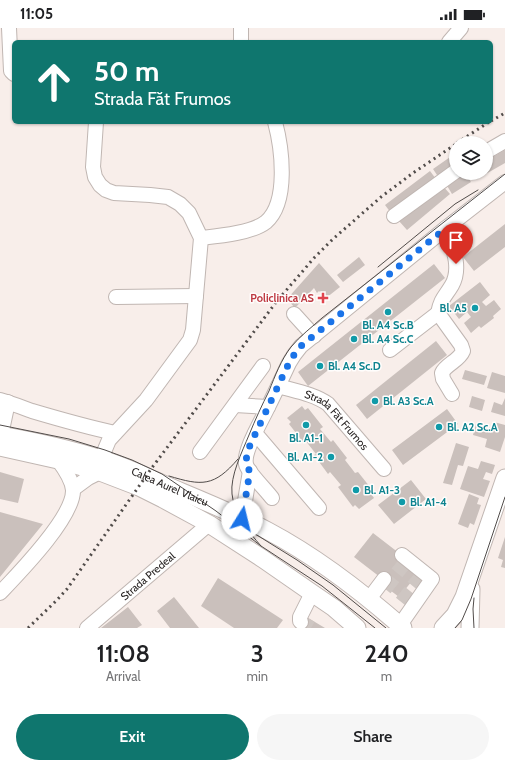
<!DOCTYPE html>
<html lang="en">
<head>
<meta charset="utf-8">
<style>
	body { margin:0; font-family:Cabin,sans-serif; background:#f6f6f6; color:#202124; height:100vh; display:flex; flex-direction:column; font-size:15px; white-space:nowrap }
	* { box-sizing:border-box; margin:0 }
	p { font-size:13px; color:#757577 }
	.icon { flex:none; width:22px; height:22px; fill:none; stroke:currentColor; stroke-width:2; stroke-linecap:round; stroke-linejoin:round }
	.map { position:relative; height:600px; overflow:hidden }
	.panel { display:flex; flex-direction:column; background:#fff; flex:1 }
	.panel>* { flex:none }
	.hud { position:absolute; left:12px; top:12px; width:481px; height:84px; border-radius:6px; box-shadow:0 1px 3px #0004; background:#0f766e; color:#fff; overflow:hidden }
	.fabs { position:absolute; left:449px; top:108px; display:grid; gap:8px }
	.fabs a { display:grid; place-items:center; width:44px; height:44px; border-radius:50%; background:#fff; box-shadow:0 1px 3px #0004; font-size:20px }
	.pin { position:absolute; display:grid; place-items:center; width:34px; height:34px; color:#fff; margin:-41px -17px; border-radius:50% 50% 50% 0; rotate:-45deg; box-shadow:0 0 4px #0007 }
	.pin .icon { rotate:45deg }
	.me { position:absolute; width:44px; margin:-22px; rotate:9deg; stroke-linejoin:round; filter:drop-shadow(0 0 3px #0008) }
	.turn { display:flex; align-items:center; gap:14px; height:84px; padding:0 16px; font-size:18px }
	.turn .icon { width:52px; height:52px; stroke-width:2.5 }
	.turn b { display:block; font-size:28px; line-height:34px }
	.eta { display:flex; justify-content:space-evenly; align-items:center; height:68px; text-align:center }
	.eta b { font-size:24px; font-weight:600; line-height:28px }
	.cta { display:flex; gap:8px; margin-top:auto; padding:8px 16px }
	.cta a { flex:1; height:46px; border-radius:24px; background:#0f766e; color:#fff; font-size:16px; font-weight:600; line-height:46px; text-align:center }
	.cta a+a { background:#f6f6f6; color:#202124 }
	.status { display:flex; justify-content:space-between; align-items:center; height:28px; padding:0 20px; background:#fff; direction:ltr }
	.status svg { height:11px; fill:currentColor }
	.map>svg:first-child { display:block }
	.building { fill:#cac0bc }
	.lines { fill:none; stroke-linecap:round; stroke-linejoin:round }
	.minor-tunnel { stroke:#cec6c2; stroke-width:14; stroke-dasharray:14 7; stroke-linecap:butt }
	.minor-casing { stroke:#c0b6b2; stroke-width:16 }
	.major-casing { stroke:#c0b6b2; stroke-width:19 }
	.minor { stroke:#fff; stroke-width:14 }
	.major { stroke:#fff; stroke-width:17 }
	.tram { stroke:#514c4a; stroke-width:1 }
	.rail { stroke:#514c4a; stroke-width:3; stroke-dasharray:2 4; stroke-linecap:butt }
	.route { stroke:#1a73e8; stroke-width:7; stroke-dasharray:0 12.6 }
	.health-dot { fill:#e0444e; stroke:#fffdfc; stroke-width:1.5 }
	.culture-dot { fill:#0f9aa8; stroke:#fffdfc; stroke-width:1.5 }
	.labels { text-anchor:middle; dominant-baseline:central; stroke-width:3; stroke-linejoin:round; paint-order:stroke }
	.health-label { font-size:11px; font-weight:bold; fill:#be3a42; stroke:#fffdfc; text-anchor:end }
	.culture-label { font-size:11px; font-weight:bold; fill:#0d838f; stroke:#fffdfc; text-anchor:start }
	.street-label { font-size:11px; fill:#282423; stroke:#fffdfc }
</style>
</head>
<body>
<div class="status"><b>11:05</b><svg viewBox="0 0 49 12"><path d="M0 12V9h3v3zM5 12V6h3v6zM10 12V3h3v9zM15 12V0h3v12zM26 1h20v11H26zM47 4h2v5h-2z"/></svg></div>
<div class="map">
<svg width="505" height="600" viewBox="0 0 505 600">
	<rect width="100%" height="100%" fill="#f8eeea"/>
	<path class="building" d="M505,122V135L477,151L474,145H486V133Z
		M453,127L456,132V138L439,150L433,141Z
		M430,143L436,151L391,185L385,177Z
		M465,145L471,154L452,166L446,156Z
		M442,157L450,166L407,202L399,193Z
		M505,196V219L474,243L463,229Z
		M359,229L365,237L343,254L337,247Z
		M319,235L340,259L326,270L319,263L317,265L314,260L295,280L287,271Z
		M434,236L445,250L308,358L298,344Z
		M480,254L490,267L482,274L486,278L494,272L501,281L493,288L494,290L481,300L479,298L471,305L464,295L471,289L467,284L459,291L449,278Z
		M436,313L447,327L367,391L356,377Z
		M465,342L487,348L484,357L462,351Z
		M492,344L505,348V365L487,360Z
		M472,368L485,372L482,383L469,379Z
		M505,370V388L491,384L494,374L502,377Z
		M302,378L305,382L308,380L323,399L320,401L331,414L333,412L347,430L345,432L352,441L355,445L358,444L374,464L371,466L374,470L359,481L355,477L353,479L338,459L341,457L330,444L328,446L314,427L316,426L305,412L303,414L289,396L291,394L287,390Z
		M447,381L458,396L403,437L392,422Z
		M494,394L505,397V409L500,424L485,419L487,411L473,407L476,396L492,401Z
		M456,415L469,419L463,438L458,437L452,457L443,455Z
		M481,433L495,437L492,446L486,444L483,451L490,453L484,469L460,461L468,438L478,441Z
		M0,444L24,451L18,475L0,471Z
		M411,452L426,471L394,496L378,477Z
		M469,466L479,470L477,476L481,477L474,497L470,495L468,500L458,496Z
		M0,484L43,496L0,549Z
		M373,505L421,542L399,569L386,559L389,556L354,529Z
		M505,509V540L501,539L503,532L498,530Z
		M218,550L283,592L277,600H234L201,578Z
		M174,569L199,600H170L157,583Z
		M128,579L142,597L137,600H101Z
		M305,588L325,600H298Z"/>
	<g class="lines">
		<path class="minor-tunnel" d="M396,535L426,560
			M384,551L415,576
			M301,594L311,600"/>
		<g class="minor-casing">
			<g id="minor">
				<path d="M9,0L11,43L14,46"/>
				<path d="M241,14V0"/>
				<path d="M449,14L461,0"/>
				<path d="M96,94L93,139L95,149L100,157L106,162L114,165L150,167L168,169L180,176L189,185L201,210L193,302L190,312L146,372L109,412L101,431"/>
				<path d="M486,124L505,113"/>
				<path d="M394,188L456,143"/>
				<path d="M446,200C452,218 462,239 452,257C445,269 441,270 438,285L461,317L463,323C459,333 446,336 442,345L443,351L452,366"/>
				<path d="M201,210C219,208 252,205 266,194C289,174 282,120 275,94"/>
				<path d="M116,269L196,268"/>
				<path d="M294,286L314,308"/>
				<path d="M390,322L438,285"/>
				<path id="s1" d="M278,358C295,363 314,366 328,376L384,441"/>
				<path d="M0,372C11,375 21,379 32,383C59,391 87,399 115,405"/>
				<path d="M235,377L268,379"/>
				<path d="M255,405L319,480"/>
				<path d="M1,407L8,374"/>
				<path d="M200,424L263,338"/>
				<path d="M73,461L88,450L100,444"/>
				<path d="M272,470C267,463 247,443 246,436C243,423 262,392 268,379C275,365 282,350 289,335L294,327L301,318L446,200L505,154"/>
				<path d="M242,491L250,443"/>
				<path d="M0,565C19,545 74,489 73,462C72,451 64,440 58,432"/>
				<path d="M369,571L384,551"/>
				<path d="M301,594L300,593V589L312,565"/>
				<path d="M400,597L432,551L402,527"/>
				<path id="s2" d="M87,600L209,496"/>
			</g>
		</g>
		<g class="major-casing">
			<g id="major">
				<path id="s3" d="M0,407C34,413 68,420 101,431C128,439 155,453 182,464C211,476 240,488 268,503C317,529 361,563 403,600"/>
				<path d="M0,419L58,432L100,444L139,459L163,471L209,496L263,531L312,565L334,580L357,600"/>
				<path d="M443,600L455,587L464,569L505,450"/>
				<path d="M470,600L471,561"/>
			</g>
		</g>
		<use href="#minor" class="minor"/>
		<use href="#major" class="major"/>
		<path class="tram" d="M378,239L455,176L478,162
			M0,397L69,411L105,422L132,432L162,446L216,483L261,518L322,558L375,600
			M169,448C202,458 214,459 238,431
			M252,504L297,532L333,557L386,600
			M261,518C248,503 234,486 232,466C230,448 242,424 249,407C255,392 262,377 269,363C275,348 281,332 291,319C300,308 312,299 322,290L505,146
			M455,600L462,592L471,571L505,469
			M474,600L473,581L474,570"/>
		<path class="rail" d="M491,93L505,85
			M457,115L489,94
			M28,600L56,573L67,561L151,441L277,273L314,230L333,211L381,169L413,145L456,116"/>
	</g>
	<g class="lines">
		<path class="route" d="M242,491L250,443L246,438V433L247,427L250,417L289,335L294,327L301,318L446,200L454,224L456,236"/>
	</g>
	<path class="health-dot" d="M321 264h4v4h4v4h-4v4h-4v-4h-4v-4h4z"/>
	<g class="culture-dot">
		<circle cx="475" cy="280" r="4"/>
		<circle cx="388" cy="284" r="4"/>
		<circle cx="354" cy="311" r="4"/>
		<circle cx="320" cy="338" r="4"/>
		<circle cx="375" cy="373" r="4"/>
		<circle cx="306" cy="397" r="4"/>
		<circle cx="439" cy="399" r="4"/>
		<circle cx="331" cy="429" r="4"/>
		<circle cx="356" cy="462" r="4"/>
		<circle cx="402" cy="474" r="4"/>
	</g>
	<g class="labels">
		<g class="health-label">
			<text x="314" y="270">Policlinica AS</text>
		</g>
		<g class="culture-label">
			<text x="467" y="280" text-anchor="end">Bl. A5</text>
			<text x="388" y="297" text-anchor="middle">Bl. A4 Sc.B</text>
			<text x="362" y="311">Bl. A4 Sc.C</text>
			<text x="328" y="338">Bl. A4 Sc.D</text>
			<text x="383" y="373">Bl. A3 Sc.A</text>
			<text x="447" y="399">Bl. A2 Sc.A</text>
			<text x="306" y="410" text-anchor="middle">Bl. A1-1</text>
			<text x="323" y="429" text-anchor="end">Bl. A1-2</text>
			<text x="364" y="462">Bl. A1-3</text>
			<text x="410" y="474">Bl. A1-4</text>
		</g>
		<g class="street-label">
			<text stroke="none"><textPath href="#s1" startOffset="70">Strada Făt Frumos</textPath></text>
			<text stroke="none"><textPath href="#s3" startOffset="178">Calea Aurel Vlaicu</textPath></text>
			<text stroke="none"><textPath href="#s2" startOffset="80">Strada Predeal</textPath></text>
		</g>
	</g>
</svg>
<div class="fabs">
<a><svg class="icon" aria-label="layers" viewBox="0 0 24 24"><path d="M12 4l9 5-9 5-9-5zM3 14l9 5 9-5"/></svg></a>
</div>
<div class="pin" style="left:456px;top:236px;background:#d93025"><svg class="icon" aria-label="arrive" viewBox="0 0 24 24"><path d="M6 21V4h12l-3 4 3 4H6"/></svg></div>
<svg class="me" style="left:242px;top:491px" viewBox="-20 -20 40 40"><circle r="19" fill="#fff"/><path d="M0-13L10 11 0 6-10 11z" fill="#1a73e8"/></svg>
<div class="hud">
<div class="turn"><svg class="icon" aria-label="ahead" viewBox="0 0 24 24"><path d="M12 20V5M6 11l6-6 6 6"/></svg><div><b>50 m</b>Strada Făt Frumos</div></div>
</div>
</div>
<section class="panel">
<div class="eta">
<div><b>11:08</b><p>Arrival</p></div>
<div><b>3</b><p>min</p></div>
<div><b>240</b><p>m</p></div>
</div>
<div class="cta"><a>Exit</a><a>Share</a></div>
</section>
</body>
</html>
